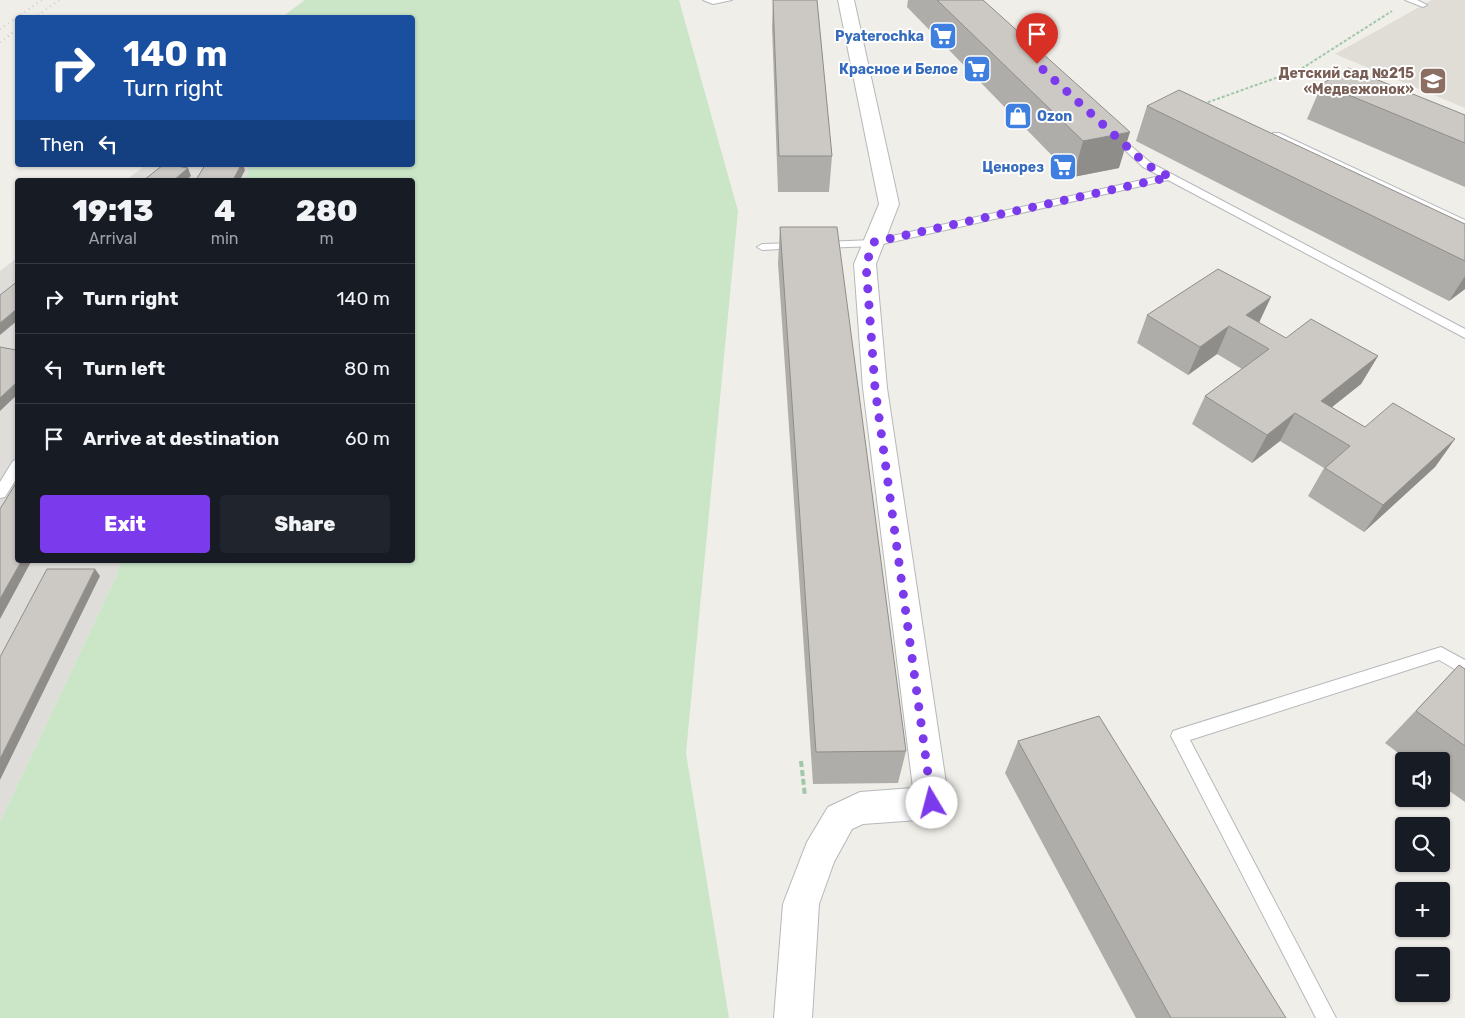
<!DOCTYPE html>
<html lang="en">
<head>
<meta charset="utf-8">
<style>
	body { margin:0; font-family:Rubik,sans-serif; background:#20242c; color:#f1f3f6; height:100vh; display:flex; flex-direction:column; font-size:19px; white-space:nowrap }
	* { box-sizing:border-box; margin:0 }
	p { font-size:16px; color:#9ea1a6 }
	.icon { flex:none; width:28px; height:28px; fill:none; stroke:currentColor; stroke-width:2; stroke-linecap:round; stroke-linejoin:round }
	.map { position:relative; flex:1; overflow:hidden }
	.details { position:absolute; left:15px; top:178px; width:400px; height:385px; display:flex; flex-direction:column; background:#171b24; border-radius:5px; box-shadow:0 1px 4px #0004 }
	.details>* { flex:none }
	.hud { position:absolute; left:15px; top:15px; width:400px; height:152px; border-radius:5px; box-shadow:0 1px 4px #0004; background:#1a4fa0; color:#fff; overflow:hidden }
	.controls { position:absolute; left:1395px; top:752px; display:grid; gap:10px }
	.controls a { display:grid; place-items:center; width:55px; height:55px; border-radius:5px; background:#171b24; box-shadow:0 1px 4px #0004; font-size:25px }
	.pin { position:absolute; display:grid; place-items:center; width:42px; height:42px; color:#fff; margin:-51px -21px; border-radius:50% 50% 50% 0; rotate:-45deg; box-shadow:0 0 5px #0007 }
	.pin .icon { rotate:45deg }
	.me { position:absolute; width:55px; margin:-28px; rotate:352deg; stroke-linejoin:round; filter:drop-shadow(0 0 4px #0008) }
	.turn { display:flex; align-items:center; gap:18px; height:105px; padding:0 25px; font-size:22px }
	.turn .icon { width:65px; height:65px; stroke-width:2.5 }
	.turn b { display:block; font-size:35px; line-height:42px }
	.then { display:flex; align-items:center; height:48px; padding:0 25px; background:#0003; gap:10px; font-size:19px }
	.eta { display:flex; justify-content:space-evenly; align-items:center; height:85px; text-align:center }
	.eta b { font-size:30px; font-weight:800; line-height:35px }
	.button { display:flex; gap:10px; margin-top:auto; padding:10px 25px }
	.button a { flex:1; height:58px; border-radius:5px; background:#7c3aed; color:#fff; font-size:20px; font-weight:800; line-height:58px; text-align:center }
	.button a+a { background:#20242c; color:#f1f3f6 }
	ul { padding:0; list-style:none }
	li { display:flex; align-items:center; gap:15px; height:70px; padding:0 25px; border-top:1px solid #363941 }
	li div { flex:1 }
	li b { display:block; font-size:19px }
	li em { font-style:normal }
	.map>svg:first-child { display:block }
	.industrial { fill:#dfddda }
	.education { fill:#e0ddd7 }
	.green { fill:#cae6c7 }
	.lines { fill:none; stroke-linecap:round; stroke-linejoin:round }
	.lane-casing { stroke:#b5b8bc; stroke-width:2 }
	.street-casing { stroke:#b5b8bc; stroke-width:2 }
	.path-far1 { stroke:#a0c7a8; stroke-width:2; stroke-dasharray:3 2; stroke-linecap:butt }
	.path { stroke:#a0c7a8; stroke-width:4; stroke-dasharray:6 3; stroke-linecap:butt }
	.lane { fill:#fff; fill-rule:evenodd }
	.street { fill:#fff; fill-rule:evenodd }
	.rail { stroke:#b6b7b7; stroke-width:2.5; stroke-dasharray:0.5 4.5; stroke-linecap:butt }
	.wall { fill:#afada9 }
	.shaded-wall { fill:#8f8d8a }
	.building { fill:#ccc9c5; stroke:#8f8d8a }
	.route { stroke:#7c3aed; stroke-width:9; stroke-dasharray:0 16.2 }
	.labels { text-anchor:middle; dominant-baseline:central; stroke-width:4; stroke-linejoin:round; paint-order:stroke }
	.far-shop-label { font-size:14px; font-weight:bold; fill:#366cbe; stroke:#fff; text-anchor:end }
	.far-education-label { font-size:14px; font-weight:bold; fill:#785e54; stroke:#fff; text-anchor:end }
</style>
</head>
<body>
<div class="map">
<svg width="1465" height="1018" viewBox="0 0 1465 1018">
	<rect width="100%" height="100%" fill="#f0eee8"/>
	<path class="industrial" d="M146,165H250L245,180H126Z
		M17,258L18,560H121L115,579L0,822V271Z"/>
	<path class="education" d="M1432,0H1465V108L1335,54Z"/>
	<path class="green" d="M305,0H679L738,211L686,753L729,1018H0V822L115,579L121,560H412V180H245L250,165H412V18L282,17Z"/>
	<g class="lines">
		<g class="lane-casing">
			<path id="lane" d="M703,0H732L713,4Z
				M1405,0H1417L1427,5L1423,7Z
				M1113,131L1151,163L1465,329V338L1168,180L874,246L823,248L818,245L823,242L874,240L1160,176L1143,167L1110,136L1108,134Z
				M1273,133H1279L1465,220V227L1273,137Z
				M796,243L801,246L800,248L762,250L757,247L762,244Z
				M18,459V476L5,497L0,498V482L13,461Z
				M1441,647L1465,660V675L1439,660L1190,740L1336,1018H1316L1171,736L1173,731L1179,729Z"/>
		</g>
		<g class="street-casing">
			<path id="street" d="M838,0H854L899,204L876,264L887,388L949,803L944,814L932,819L863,824L852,829L834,862L819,904L812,1018H774L783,904L807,842L828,807L860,792L913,788L863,388L854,264L879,204Z"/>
		</g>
		<path class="path-far1" d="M1203,104L1301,69L1392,11"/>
		<path class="path" d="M801,761L805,796"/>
		<use href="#lane" class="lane"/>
		<use href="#street" class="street"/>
		<path class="rail" d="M34,18L59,0
			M0,29L42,0
			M0,42L18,29"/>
	</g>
	<path class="wall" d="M773,0H817L832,156L829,192H778L772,27Z
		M908,0H983L1119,168L1073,177L907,7Z
		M1322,84L1465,115V187L1307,119Z
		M1147,106L1465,224V289L1449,301L1136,141Z
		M780,227L906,751L898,783L813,784L778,263Z
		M1147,315L1259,323L1286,338L1378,356L1361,384L1332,407L1365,427L1455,439L1435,467L1364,532L1308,496L1324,468L1280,441L1252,463L1192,424L1205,396L1242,369L1217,354L1188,375L1137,343Z
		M1459,665L1465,669V802L1441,785V761H1409L1385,743Z
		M1018,741L1286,1018H1136L1005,773Z"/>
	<path class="shaded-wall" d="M1130,132L1119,168L1073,177L1083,141Z
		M241,165H243L245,170L240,180H233Z
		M188,168L191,176L186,180H174Z
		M1465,276V289L1449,301Z
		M1271,297L1258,325L1246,315Z
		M18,308V320L0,335V323Z
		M1229,326L1217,354L1188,375L1200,347Z
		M1378,356L1361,384L1312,423L1321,401Z
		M18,381V394L0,411V398Z
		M1295,413L1280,441L1252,463L1267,435Z
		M1455,439L1435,467L1364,532L1383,505Z
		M22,560H32L0,619V599Z
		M95,569L100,576L0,780V759Z"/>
	<path class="building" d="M773,0H817L832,156H779Z
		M937,0H983L1130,132L1083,141Z
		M1348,68L1465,115V143L1322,84Z
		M1179,90L1465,224V261L1147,106Z
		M163,165H171L188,168L174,180H144Z
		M205,165H241L233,180H196Z
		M780,227H837L906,751L816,752Z
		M1218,269L1271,297L1246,315L1286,338L1311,319L1378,356L1321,401L1365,427L1393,403L1455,439L1383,505L1325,468L1350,446L1295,413L1267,435L1205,396L1269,349L1229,326L1200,347L1147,315Z
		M18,281V308L0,323V295Z
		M0,347L16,350L18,349V381L0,398Z
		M18,480V560H22L0,599V509Z
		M47,569H95L0,759V657Z
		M1459,665L1465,669V746L1416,711Z
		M1099,716L1286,1018H1171L1018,741Z"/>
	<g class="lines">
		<path class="route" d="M932,803L875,388L866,264L874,242L1170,177L1147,165L1037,64"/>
	</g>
	<defs>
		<g id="supermarket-square" transform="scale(1.4375)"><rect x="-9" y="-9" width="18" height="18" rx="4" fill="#3f7fe0" stroke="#fff"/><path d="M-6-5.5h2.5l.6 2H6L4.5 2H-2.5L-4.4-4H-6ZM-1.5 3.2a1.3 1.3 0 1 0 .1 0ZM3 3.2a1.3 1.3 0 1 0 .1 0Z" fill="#fff"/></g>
		<g id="school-square" transform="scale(1.4375)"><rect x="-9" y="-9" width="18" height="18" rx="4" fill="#8d6e63" stroke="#fff"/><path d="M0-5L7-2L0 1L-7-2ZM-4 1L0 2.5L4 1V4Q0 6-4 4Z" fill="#fff"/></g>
		<g id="shop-square" transform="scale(1.4375)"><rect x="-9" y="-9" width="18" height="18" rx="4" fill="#3f7fe0" stroke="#fff"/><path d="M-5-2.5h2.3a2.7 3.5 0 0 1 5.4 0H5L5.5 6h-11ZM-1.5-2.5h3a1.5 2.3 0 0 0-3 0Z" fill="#fff"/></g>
	</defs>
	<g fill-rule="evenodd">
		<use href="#supermarket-square" x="943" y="36"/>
		<use href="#supermarket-square" x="977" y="69"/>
		<use href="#school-square" x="1433" y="81"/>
		<use href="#shop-square" x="1018" y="116"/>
		<use href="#supermarket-square" x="1063" y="167"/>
	</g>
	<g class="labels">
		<g class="far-shop-label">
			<text x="924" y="36">Pyaterochka</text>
			<text x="958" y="69">Красное и Белое</text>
			<text x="1037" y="116" text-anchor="start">Ozon</text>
			<text x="1044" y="167">Ценорез</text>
		</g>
		<g class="far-education-label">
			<text x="1414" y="73">Детский сад №215<tspan x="1414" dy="16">«Медвежонок»</tspan></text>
		</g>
	</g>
</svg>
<div class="controls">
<a><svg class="icon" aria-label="sound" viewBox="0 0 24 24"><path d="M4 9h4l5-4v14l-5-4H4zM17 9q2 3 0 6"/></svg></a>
<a><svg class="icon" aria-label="search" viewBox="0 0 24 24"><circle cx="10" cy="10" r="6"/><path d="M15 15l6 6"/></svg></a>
<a>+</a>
<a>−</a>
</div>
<div class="pin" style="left:1037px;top:64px;background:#d93025"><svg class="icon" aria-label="arrive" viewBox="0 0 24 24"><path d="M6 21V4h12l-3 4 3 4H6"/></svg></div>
<svg class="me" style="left:932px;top:803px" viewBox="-20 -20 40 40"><circle r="19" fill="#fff"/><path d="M0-13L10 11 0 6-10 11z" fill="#7c3aed"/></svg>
<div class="hud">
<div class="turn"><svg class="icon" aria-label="right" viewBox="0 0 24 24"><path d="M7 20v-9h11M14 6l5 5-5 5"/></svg><div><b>140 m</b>Turn right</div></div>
<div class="then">Then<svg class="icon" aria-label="left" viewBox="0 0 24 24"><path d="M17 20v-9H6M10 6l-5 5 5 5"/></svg></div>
</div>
<section class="details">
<div class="eta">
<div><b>19:13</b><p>Arrival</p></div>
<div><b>4</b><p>min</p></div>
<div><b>280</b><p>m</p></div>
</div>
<ul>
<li><svg class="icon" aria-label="right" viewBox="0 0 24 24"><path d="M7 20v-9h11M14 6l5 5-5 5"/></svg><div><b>Turn right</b></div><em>140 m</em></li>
<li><svg class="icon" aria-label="left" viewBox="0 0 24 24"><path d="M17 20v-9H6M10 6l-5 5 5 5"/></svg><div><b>Turn left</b></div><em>80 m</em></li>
<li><svg class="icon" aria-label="arrive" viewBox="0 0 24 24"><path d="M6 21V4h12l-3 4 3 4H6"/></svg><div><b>Arrive at destination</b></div><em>60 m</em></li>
</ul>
<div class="button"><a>Exit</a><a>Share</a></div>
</section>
</div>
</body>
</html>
